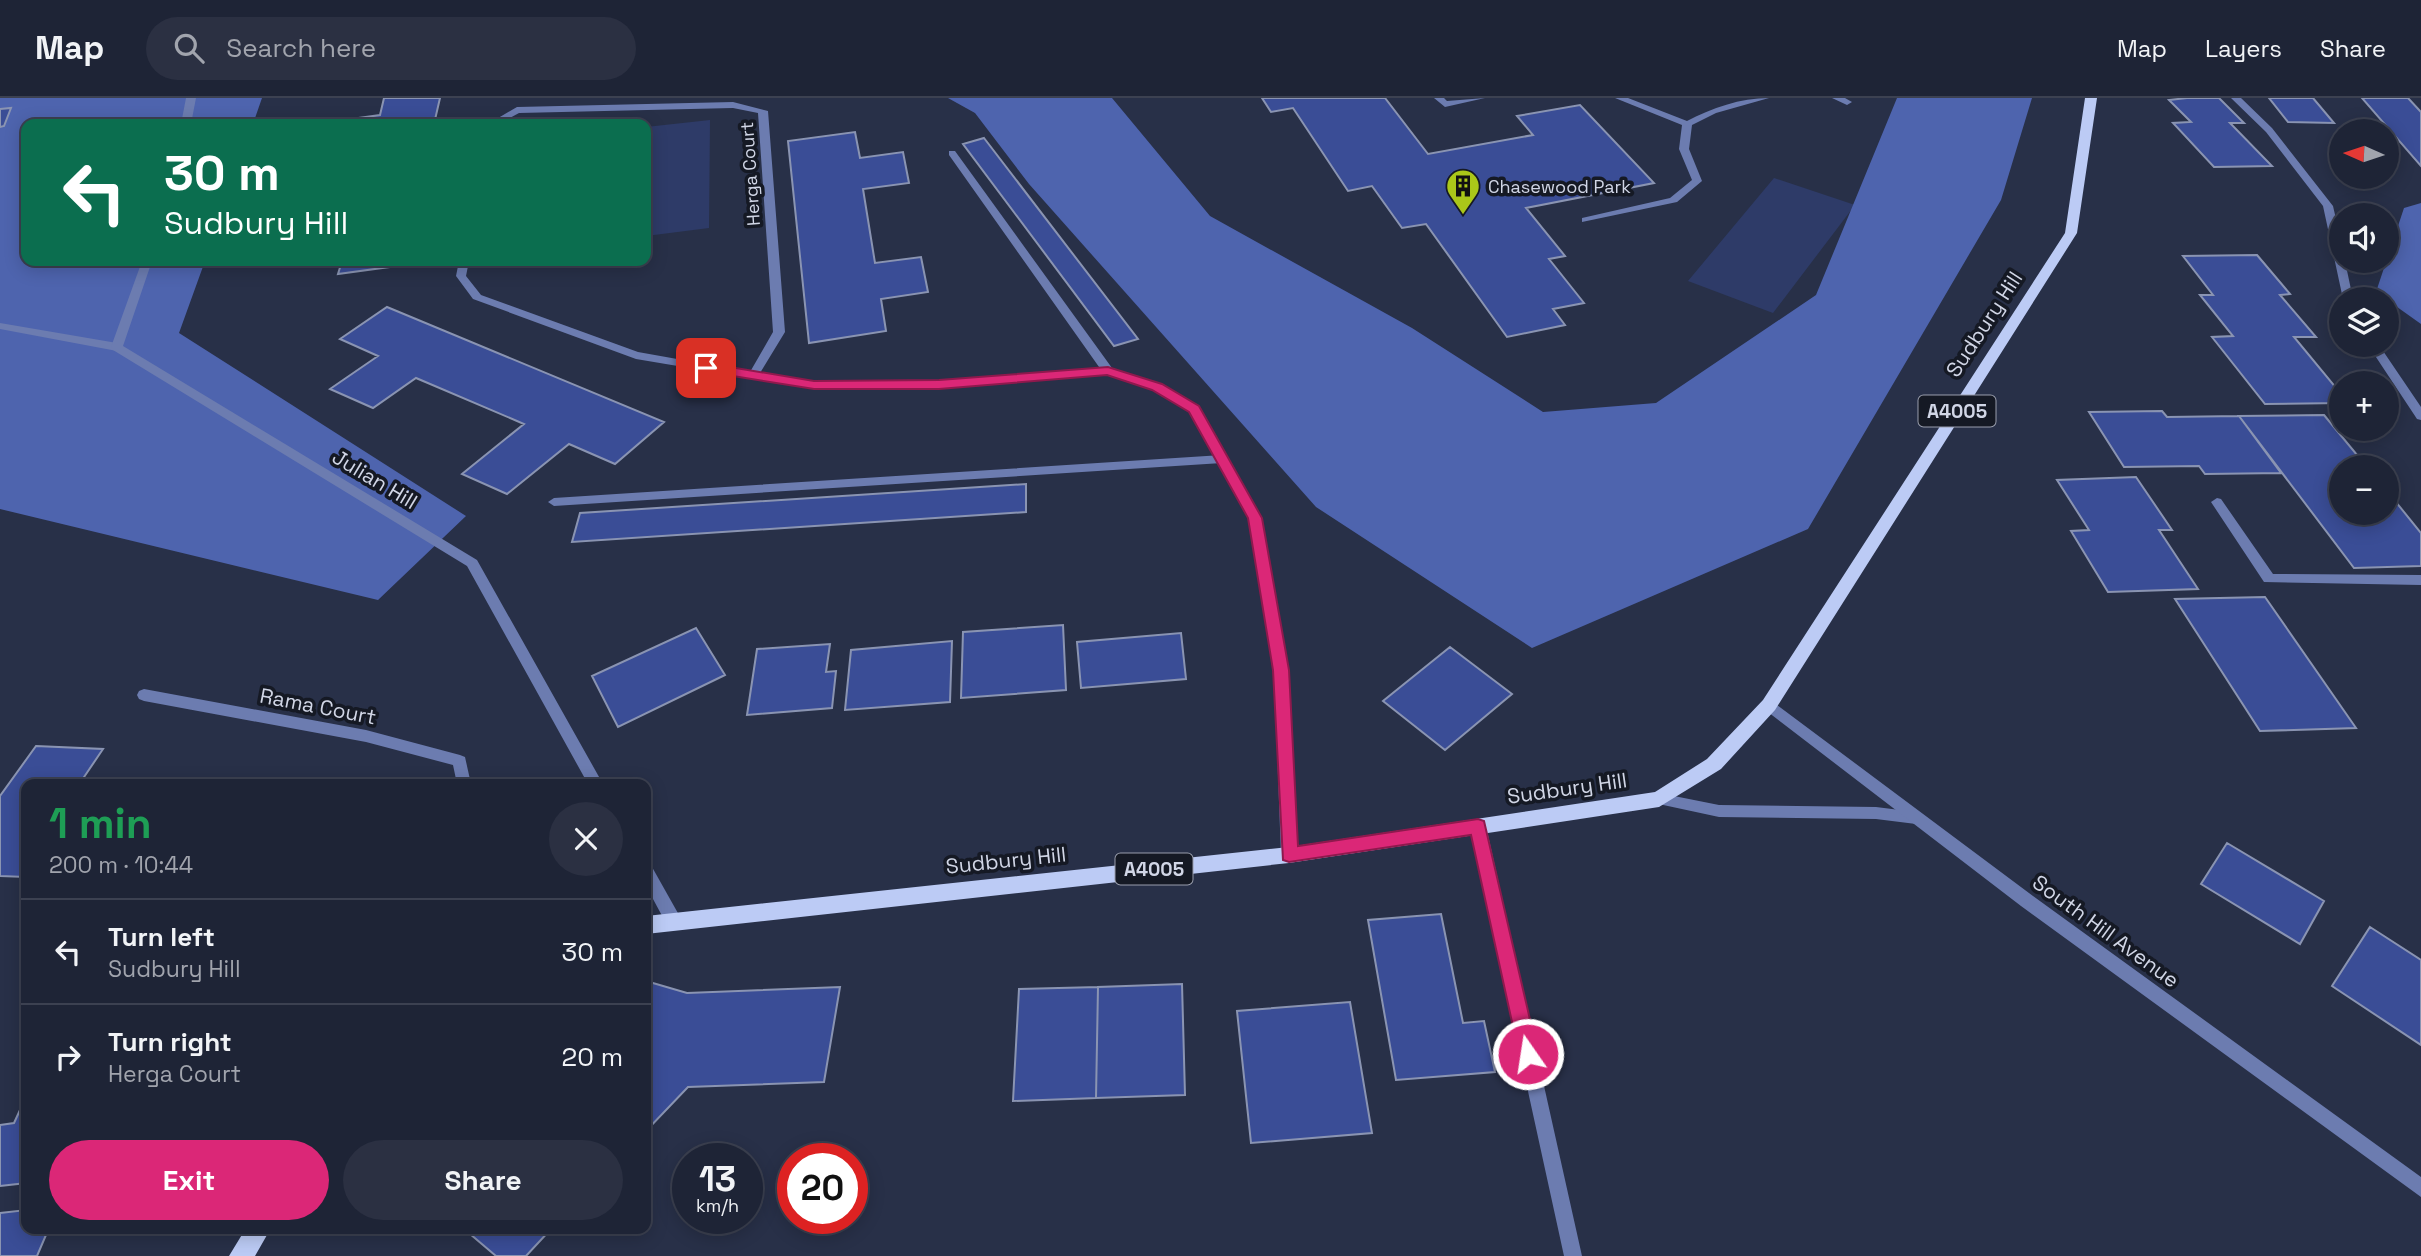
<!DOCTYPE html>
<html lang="en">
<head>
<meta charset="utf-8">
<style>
	body { margin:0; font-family:"Space Grotesk",sans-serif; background:#2b3042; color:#f1f3f6; height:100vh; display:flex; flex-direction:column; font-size:26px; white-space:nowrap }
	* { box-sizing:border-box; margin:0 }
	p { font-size:23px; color:#a1a4ad }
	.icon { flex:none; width:38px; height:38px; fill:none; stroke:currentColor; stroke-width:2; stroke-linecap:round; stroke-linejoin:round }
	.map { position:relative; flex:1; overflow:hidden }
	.details { position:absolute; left:21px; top:681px; width:630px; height:455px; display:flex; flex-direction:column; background:#1e2436; border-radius:14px; box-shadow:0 4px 18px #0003,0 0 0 2px #3c4151 }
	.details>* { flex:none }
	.banner { position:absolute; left:21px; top:21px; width:630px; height:147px; border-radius:14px; box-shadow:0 4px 18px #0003,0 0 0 2px #3c4151; background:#0b6e4f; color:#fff; overflow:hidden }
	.needle { width:46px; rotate:273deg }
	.buttons { position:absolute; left:2329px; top:21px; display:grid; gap:14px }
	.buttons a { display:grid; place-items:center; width:70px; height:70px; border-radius:50%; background:#1e2436; box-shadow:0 4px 18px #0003,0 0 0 2px #3c4151; font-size:35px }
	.speed { position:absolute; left:672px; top:1045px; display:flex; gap:14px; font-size:35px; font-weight:700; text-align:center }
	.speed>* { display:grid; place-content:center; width:91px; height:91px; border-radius:50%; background:#1e2436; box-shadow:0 4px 18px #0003,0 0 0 2px #3c4151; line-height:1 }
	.speed small { font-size:18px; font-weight:400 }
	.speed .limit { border:10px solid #d22; background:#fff; color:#111 }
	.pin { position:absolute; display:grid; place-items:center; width:60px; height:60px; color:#fff; margin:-30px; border-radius:14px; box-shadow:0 4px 10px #0006 }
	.me { position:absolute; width:77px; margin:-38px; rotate:347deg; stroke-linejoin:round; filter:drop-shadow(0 0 5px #0008) }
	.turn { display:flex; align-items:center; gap:24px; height:147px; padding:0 28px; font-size:32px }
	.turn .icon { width:91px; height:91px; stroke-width:2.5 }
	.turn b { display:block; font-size:49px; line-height:60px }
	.round { display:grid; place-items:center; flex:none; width:74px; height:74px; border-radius:37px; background:#2b3042 }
	.summary { display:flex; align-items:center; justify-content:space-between; height:119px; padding:0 28px }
	h1 { font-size:42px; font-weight:800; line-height:52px; color:#1e9e55 }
	.action { display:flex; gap:14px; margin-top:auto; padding:14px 28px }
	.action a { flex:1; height:80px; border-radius:42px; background:#db2777; color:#fff; font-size:28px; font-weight:800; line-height:80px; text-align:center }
	.action a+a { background:#2b3042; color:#f1f3f6 }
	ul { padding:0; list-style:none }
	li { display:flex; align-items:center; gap:21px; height:105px; padding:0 28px; border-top:2px solid #3c4151 }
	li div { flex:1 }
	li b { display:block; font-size:26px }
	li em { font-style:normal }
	header { display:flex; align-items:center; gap:42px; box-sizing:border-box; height:98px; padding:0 35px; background:#1e2436; border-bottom:2px solid #3c4151 }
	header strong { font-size:33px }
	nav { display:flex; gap:38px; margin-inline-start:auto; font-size:24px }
	.search { width:490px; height:63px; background:#2b3042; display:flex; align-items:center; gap:18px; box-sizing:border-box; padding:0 24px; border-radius:38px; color:#a1a4ad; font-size:26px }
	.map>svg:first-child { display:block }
	.green { fill:#2e3b68 }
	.forest { fill:#4e64ae }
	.building { fill:#3a4d96; stroke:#8a94b2; stroke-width:2 }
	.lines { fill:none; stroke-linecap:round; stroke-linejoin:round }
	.service { fill:#6c7cb0; fill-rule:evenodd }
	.minor { fill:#6c7cb0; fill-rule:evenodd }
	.primary { fill:#bccbf5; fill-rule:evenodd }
	.route { fill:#db2777; stroke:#8e194d; stroke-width:2 }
	.labels { text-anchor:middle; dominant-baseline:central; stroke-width:7; stroke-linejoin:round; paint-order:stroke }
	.far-street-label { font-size:18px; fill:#d1d6e6; stroke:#151924 }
	.far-poi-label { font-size:18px; fill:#d1d6e6; stroke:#151924; text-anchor:start }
	.shield { fill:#151924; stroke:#999dac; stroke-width:2 }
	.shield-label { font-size:19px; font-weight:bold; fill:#d1d6e6 }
	.street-label { font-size:21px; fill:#d1d6e6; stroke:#151924 }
</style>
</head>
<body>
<header>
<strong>Map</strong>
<div class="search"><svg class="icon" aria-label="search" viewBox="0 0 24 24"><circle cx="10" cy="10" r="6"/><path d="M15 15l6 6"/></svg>Search here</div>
<nav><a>Map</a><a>Layers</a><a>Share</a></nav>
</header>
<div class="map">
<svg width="2421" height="1158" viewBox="0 0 2421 1158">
	<rect width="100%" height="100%" fill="#283048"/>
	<path class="green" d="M710,22L709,130L646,138V29Z
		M1774,80L1855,107L1773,215L1688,183Z"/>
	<path class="forest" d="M0,0H262L253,26H26V163H205L179,235L466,418L378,502L0,411Z
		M948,0H1112L1210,118L1412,230L1543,314L1656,305L1816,197L1897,0H2032L2001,102L1808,431L1532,550L1316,409L1029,86L975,15Z
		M2421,105V226L2376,194L2404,110Z"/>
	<path class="building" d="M384,0H440L434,26H315L380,17Z
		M1262,0H1385L1428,56L1533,37L1517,18L1580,7L1654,85L1526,110L1565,158L1549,161L1584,205L1553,211L1565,227L1507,239L1426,126L1402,130L1372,88L1348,93L1293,10L1271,14Z
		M2187,0H2219L2244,25H2230L2272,68L2214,69L2173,25L2191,24L2169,2Z
		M2269,0H2313L2334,25L2288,24Z
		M2362,0H2408L2421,14V68Z
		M11,10L4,28L0,29V11Z
		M855,34L860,60L903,54L909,85L863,91L875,165L921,159L928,194L881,201L886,233L809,245L788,43Z
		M984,40L1138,241L1114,248L963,46Z
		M2257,157L2290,196L2280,197L2316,239H2294L2342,297V305L2265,306L2212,239L2233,238L2200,197H2213L2183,158Z
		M342,163H405L404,167L338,176Z
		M387,209L664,324L615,366L569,346L507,396L462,376L524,326L416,280L373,310L330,291L378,258L340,241Z
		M2162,313L2167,319L2239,318L2281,375L2205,376L2199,368L2124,369L2089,314Z
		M2324,317L2367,369H2342V415H2387V393L2421,435V468L2354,470L2239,318Z
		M2136,379L2172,432H2159L2198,491L2108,494L2071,433L2089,432L2057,382Z
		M1026,386V414L572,444L580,415Z
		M2265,499L2356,630L2260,633L2175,501Z
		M1063,527L1066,592L961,600L963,534Z
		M696,530L725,577L618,629L592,578Z
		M1181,535L1186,581L1081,590L1077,544Z
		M952,543L950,604L845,612L851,552Z
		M830,546L826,574L836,573L832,610L747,617L757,551Z
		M1450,549L1512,596L1445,652L1383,603Z
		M36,648L103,651L80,685L112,686H26V779L0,778V698Z
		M2227,745L2324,803L2300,846L2201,786Z
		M1441,816L1463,925L1484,923L1495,974L1396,982L1368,822Z
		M2370,829L2421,862V947L2332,888Z
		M646,883L687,895L840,889L824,984L688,989L646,1033Z
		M1182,886L1185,997L1096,1000L1098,889Z
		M1098,889L1096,1000L1013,1003L1019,891Z
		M1350,904L1372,1035L1251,1045L1237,913Z
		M26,999V1085L0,1088V1027L14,1025Z
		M26,1112V1130H49L37,1158H0V1115Z
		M463,1130H552L526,1158H496Z"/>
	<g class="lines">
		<path class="service" d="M1434,0H1444L1447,3L1485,0L1445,9Z
			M1615,0H1628L1687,23C1712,10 1740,0 1769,0L1716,15L1692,27L1689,51L1702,83L1677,104L1582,124V120L1670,100L1692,82L1679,51L1682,27Z
			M1832,0H1845L1852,4L1847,7Z
			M949,53H955L1112,270V276H1104L949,57Z
			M0,225L117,245L123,249L117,253L0,231Z
			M1222,357L1228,361L1222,365L554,408L548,404L554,400Z
			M144,591L366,632L460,657L465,659L471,686H457L453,667L366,644L144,603L139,601L137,597L139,593Z
			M1659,695L1719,707L1876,709L1916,714L1921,715L1924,720L1921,725L1916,726L1876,721L1719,719L1654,705L1651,701L1654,697Z
			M1478,721L1483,723L1486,728L1582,1158H1564L1470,728L1473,723Z"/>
		<path class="minor" d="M186,0H196L191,26H181Z
			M2231,0H2241L2272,30L2333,108L2342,147V163H2345L2353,201H2343L2323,108L2266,34Z
			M733,4L768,13L785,234L760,275L814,283H939L1108,269L1161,286L1198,308L1261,420L1288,572L1297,757L1294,762L1289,764L1284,762L1281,757L1274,572L1249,420L1190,314L1153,292L1107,277L939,291H814L636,261L473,201L456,178L459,163H469L466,178L481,197L638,254L750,274L773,234L758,15L733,10L519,15L499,26H488L517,9Z
			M142,163H152L123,248L477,462L603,686H588L467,468L113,252L111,249Z
			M2368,247H2379L2421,309V322L2417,321Z
			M2217,400L2221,401L2273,476L2421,477V487L2264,484L2211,404Z
			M1769,601L2033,798L2421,1079V1099L2021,808L1764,611L1762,607L1764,603Z
			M646,767L652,769L679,817L681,822L679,827L673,829L667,827L646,788Z"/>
		<path class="primary" d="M2085,0H2097L2077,135L1775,612L1721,671L1659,709L1289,765L646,836V818L1289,749L1655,694L1707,661L1763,602L2065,135Z
			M246,1130H271L255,1158H229Z"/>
	</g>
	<path class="route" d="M706,265L814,283L939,282L1108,269L1162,286L1199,308L1262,420L1289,572L1298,748L1478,721L1484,723L1538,956L1535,962L1528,965L1521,962L1519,956L1471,737L1289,764L1283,762L1273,572L1248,420L1189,314L1152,292L1107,277L939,291H814L702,273L700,270Z"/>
	<defs>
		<g id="building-pin" transform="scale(1.75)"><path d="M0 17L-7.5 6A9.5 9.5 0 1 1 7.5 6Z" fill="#aac719" stroke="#151924"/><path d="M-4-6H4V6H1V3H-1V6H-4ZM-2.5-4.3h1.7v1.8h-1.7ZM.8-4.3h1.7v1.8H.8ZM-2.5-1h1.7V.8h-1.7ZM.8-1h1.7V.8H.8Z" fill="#111"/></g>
	</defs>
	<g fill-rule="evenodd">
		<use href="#building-pin" x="1463" y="88"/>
	</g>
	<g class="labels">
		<g class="far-street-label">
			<text transform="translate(750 76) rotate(-94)">Herga Court</text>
		</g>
		<g class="far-poi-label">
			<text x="1488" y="88">Chasewood Park</text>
		</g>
		<g class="shield">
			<rect x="1918.5" y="297.5" width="77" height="31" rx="5"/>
			<rect x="1115.5" y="755.5" width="77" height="31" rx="5"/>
		</g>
		<g class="shield-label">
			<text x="1957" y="313">A4005</text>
			<text x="1154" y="771">A4005</text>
		</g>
		<g class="street-label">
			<text transform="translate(1984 226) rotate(-57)">Sudbury Hill</text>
			<text transform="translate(375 381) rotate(31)">Julian Hill</text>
			<text transform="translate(318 608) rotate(11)">Rama Court</text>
			<text transform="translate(1567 690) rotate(-8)">Sudbury Hill</text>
			<text transform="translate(1006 762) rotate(-6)">Sudbury Hill</text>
			<text transform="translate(2106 833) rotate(36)">South Hill Avenue</text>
		</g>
	</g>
</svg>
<div class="buttons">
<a><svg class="needle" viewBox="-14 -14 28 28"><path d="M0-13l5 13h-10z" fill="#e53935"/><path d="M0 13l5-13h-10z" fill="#a1a4ad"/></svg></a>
<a><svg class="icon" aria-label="sound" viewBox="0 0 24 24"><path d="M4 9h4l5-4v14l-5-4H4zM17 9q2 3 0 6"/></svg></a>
<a><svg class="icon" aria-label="layers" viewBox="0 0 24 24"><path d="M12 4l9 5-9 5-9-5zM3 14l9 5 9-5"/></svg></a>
<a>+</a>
<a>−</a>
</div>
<div class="speed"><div>13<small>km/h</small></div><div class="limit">20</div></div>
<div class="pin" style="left:706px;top:270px;background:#d93025"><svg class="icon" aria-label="arrive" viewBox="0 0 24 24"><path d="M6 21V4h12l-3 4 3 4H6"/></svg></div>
<svg class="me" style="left:1528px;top:956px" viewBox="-20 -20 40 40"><circle r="17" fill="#db2777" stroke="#fff" stroke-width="3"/><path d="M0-11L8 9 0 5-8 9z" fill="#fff"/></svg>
<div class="banner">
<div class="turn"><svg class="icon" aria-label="left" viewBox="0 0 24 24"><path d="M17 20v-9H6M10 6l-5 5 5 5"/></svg><div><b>30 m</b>Sudbury Hill</div></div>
</div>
<section class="details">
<div class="summary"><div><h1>1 min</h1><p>200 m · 10:44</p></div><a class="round"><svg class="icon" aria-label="close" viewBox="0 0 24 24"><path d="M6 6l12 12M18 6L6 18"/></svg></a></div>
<ul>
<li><svg class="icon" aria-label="left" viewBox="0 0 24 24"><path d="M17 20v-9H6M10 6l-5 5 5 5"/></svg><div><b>Turn left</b><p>Sudbury Hill</p></div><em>30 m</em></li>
<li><svg class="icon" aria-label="right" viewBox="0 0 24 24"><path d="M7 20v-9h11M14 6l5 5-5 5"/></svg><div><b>Turn right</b><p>Herga Court</p></div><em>20 m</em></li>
</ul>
<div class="action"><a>Exit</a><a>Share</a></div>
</section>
</div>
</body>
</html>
